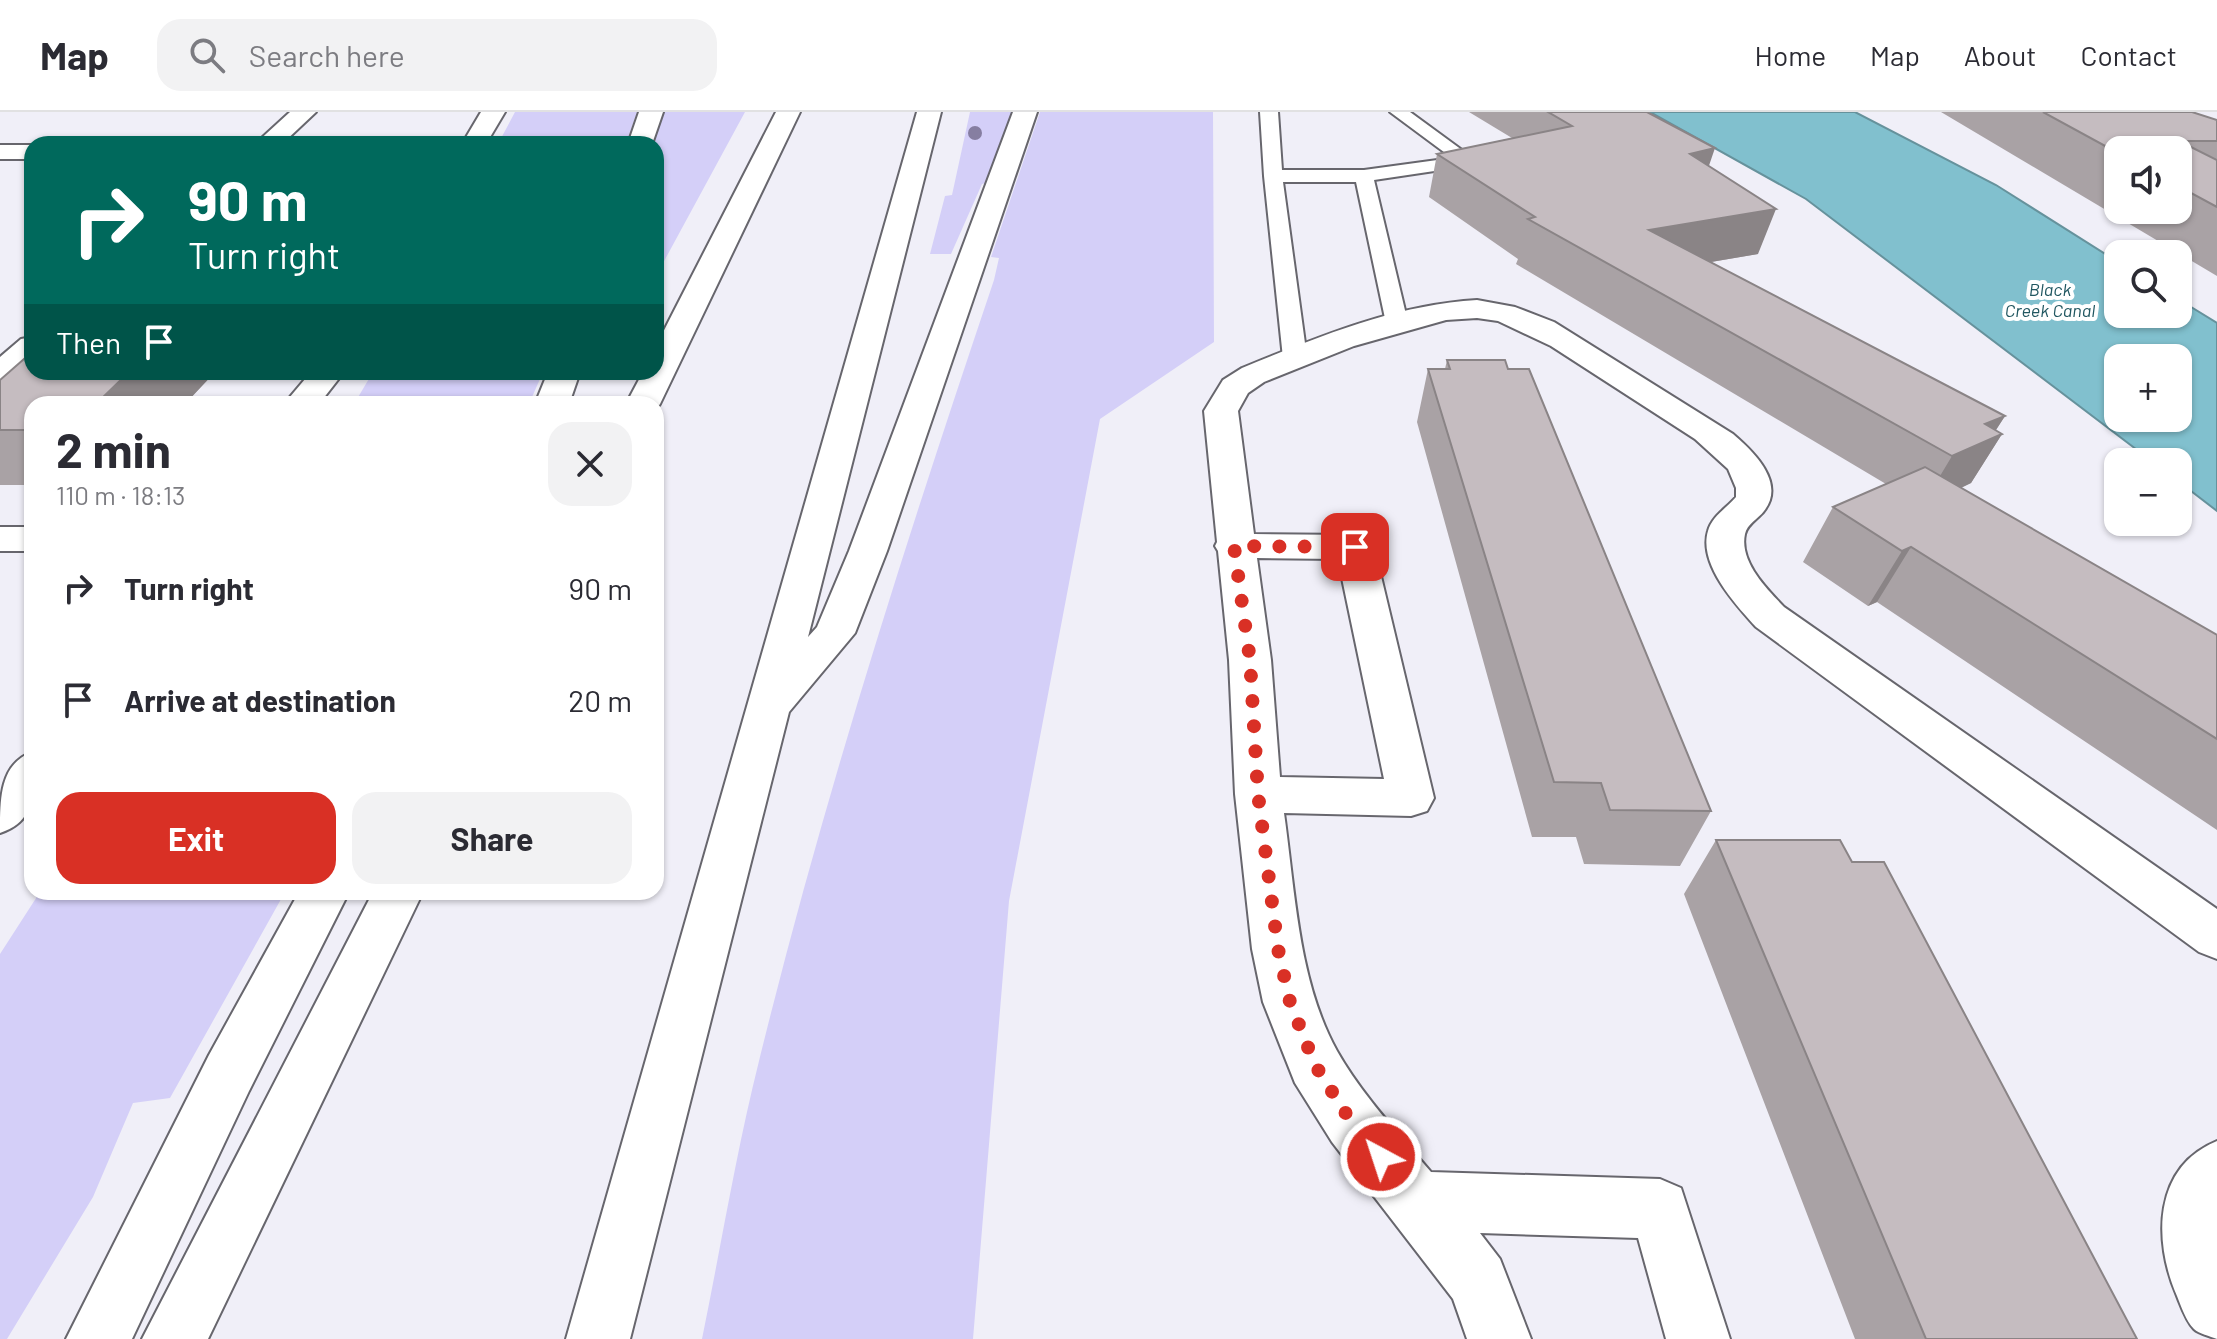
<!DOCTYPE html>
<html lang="en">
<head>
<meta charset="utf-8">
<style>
	body { margin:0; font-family:Barlow,sans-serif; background:#f2f2f3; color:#2b2b33; height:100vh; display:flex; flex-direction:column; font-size:30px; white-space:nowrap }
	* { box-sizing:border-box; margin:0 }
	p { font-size:26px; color:#7c7c81 }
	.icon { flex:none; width:44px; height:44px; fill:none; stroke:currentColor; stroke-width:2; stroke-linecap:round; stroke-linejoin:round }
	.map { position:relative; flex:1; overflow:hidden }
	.details { position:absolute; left:24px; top:284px; width:640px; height:504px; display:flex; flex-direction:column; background:#fff; border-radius:24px; box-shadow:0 2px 6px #0004 }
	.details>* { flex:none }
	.hud { position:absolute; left:24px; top:24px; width:640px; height:244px; border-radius:24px; box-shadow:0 2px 6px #0004; background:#00695c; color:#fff; overflow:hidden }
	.fabs { position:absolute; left:2104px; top:24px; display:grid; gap:16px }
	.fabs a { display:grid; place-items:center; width:88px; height:88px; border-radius:16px; background:#fff; box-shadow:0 2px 6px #0004; font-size:40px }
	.pin { position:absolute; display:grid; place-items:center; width:68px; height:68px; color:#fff; margin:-34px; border-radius:16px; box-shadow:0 4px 12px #0006 }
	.me { position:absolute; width:88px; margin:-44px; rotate:320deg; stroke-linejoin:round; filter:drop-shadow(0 0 6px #0008) }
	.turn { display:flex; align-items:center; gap:28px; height:168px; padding:0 32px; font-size:36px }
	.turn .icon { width:104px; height:104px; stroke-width:2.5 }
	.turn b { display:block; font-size:56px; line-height:68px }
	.then { display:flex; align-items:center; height:76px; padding:0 32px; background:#0003; gap:16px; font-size:30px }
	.round { display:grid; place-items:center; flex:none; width:84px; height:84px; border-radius:24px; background:#f2f2f3 }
	.summary { display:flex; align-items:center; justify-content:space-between; height:136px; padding:0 32px }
	h1 { font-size:48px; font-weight:700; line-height:60px }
	.button { display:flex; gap:16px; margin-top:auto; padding:16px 32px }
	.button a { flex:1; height:92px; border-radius:24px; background:#d93025; color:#fff; font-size:32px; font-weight:700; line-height:92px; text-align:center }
	.button a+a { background:#f2f2f3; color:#2b2b33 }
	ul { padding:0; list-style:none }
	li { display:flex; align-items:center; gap:24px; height:112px; padding:0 32px }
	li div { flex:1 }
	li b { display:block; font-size:30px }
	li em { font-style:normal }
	header { display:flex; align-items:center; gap:48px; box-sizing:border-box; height:112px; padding:0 40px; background:#fff; border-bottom:2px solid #e1e1e2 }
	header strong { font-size:38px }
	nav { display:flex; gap:44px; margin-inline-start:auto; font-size:28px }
	.search { width:560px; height:72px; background:#f2f2f3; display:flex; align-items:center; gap:20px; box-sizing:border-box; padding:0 28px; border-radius:24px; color:#7c7c81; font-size:30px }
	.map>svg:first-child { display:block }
	.green { fill:#d4cff8 }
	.water { fill:#81c0ce; stroke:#66929c; stroke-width:2; fill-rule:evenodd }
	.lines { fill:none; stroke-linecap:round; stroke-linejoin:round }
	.service-casing { stroke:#67666d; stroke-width:4 }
	.minor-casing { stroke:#67666d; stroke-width:4 }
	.tertiary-casing { stroke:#67666d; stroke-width:4 }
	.motorway-casing { stroke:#67666d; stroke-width:4 }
	.service { fill:#fff; fill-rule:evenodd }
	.minor { fill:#fff; fill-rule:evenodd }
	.tertiary { fill:#fff; fill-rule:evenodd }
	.motorway { fill:#fff; fill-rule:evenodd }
	.tree { fill:#867ea1 }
	.wall { fill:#a9a2a5; fill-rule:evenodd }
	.shaded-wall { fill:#8a8486 }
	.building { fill:#c5bcc0; stroke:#8a8486; stroke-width:2 }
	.route { stroke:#d93025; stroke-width:14; stroke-dasharray:0 25.2 }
	.labels { text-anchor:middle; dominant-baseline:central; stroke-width:8; stroke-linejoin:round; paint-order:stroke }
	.far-water-label { font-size:18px; font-style:italic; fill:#215761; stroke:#fff }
</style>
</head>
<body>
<header>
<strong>Map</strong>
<div class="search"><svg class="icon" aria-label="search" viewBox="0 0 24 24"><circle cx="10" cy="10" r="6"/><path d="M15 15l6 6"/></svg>Search here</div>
<nav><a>Home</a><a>Map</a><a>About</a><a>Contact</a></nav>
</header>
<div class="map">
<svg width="2217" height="1227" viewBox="0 0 2217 1227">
	<rect width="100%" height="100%" fill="#f0eff8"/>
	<path class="green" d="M515,0H637L626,32H498Z
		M664,0H745L656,164V32H653Z
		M970,0H1014L987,71L982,72L951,142H930L945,84L952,83Z
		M1040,0H1213L1214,230L1100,307L1009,789L973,1227H702C721,1134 736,1041 759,949C824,684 907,426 994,168L999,146L991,145Z
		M373,260H543L529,292H354Z
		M40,780H285L170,986L133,991L93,1085L7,1227H0V842Z"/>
	<path class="water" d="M1650,0H1855L1996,73L2118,150V202H2178V187L2217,211V399L2178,369V350H2153L1806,87ZM2118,246H2178V306H2118Z"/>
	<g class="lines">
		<g class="service-casing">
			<path id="service" d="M1260,0H1278L1282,58H1364L1452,46L1390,0H1410L1477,49L1468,54L1374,68L1408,211L1405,216H1389L1386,211L1356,70H1283L1307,246L1303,251H1287L1283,246L1264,64Z"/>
		</g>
		<g class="minor-casing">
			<path id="minor" d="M481,0H505L486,32H462Z
				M0,33H32V47H0Z
				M1477,188L1515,195L1554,210L1733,322C1754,340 1786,371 1764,399C1758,407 1747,412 1745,422C1739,450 1767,477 1784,495L2217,797V847L2199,840L1756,515C1736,493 1698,452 1708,419C1712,404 1727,396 1736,385V376L1728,357L1695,327L1551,234L1498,209L1477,206L1446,208L1354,234L1264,270L1248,281L1238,299L1254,422L1355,423L1368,427L1374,435L1434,686L1427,699L1411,704L1284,701C1295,778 1298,869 1337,939C1362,983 1398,1021 1431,1060L1660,1067L1681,1076L1730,1227H1666L1638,1126L1480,1121L1500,1147L1531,1227H1467L1453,1187L1332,1030L1295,971L1263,890L1252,837L1235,682L1229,548L1218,439L1215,434L1217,430L1204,299L1223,268L1242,256C1318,225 1394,193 1477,188ZM1257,446L1338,447L1384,667L1280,665L1271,548Z
				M311,260H344L319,292H284Z
				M0,415H32V439H0Z
				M32,640C32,675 40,708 0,721C0,686 0,652 32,640Z
				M2217,1029V1227C2210,1224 2199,1222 2194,1217C2186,1209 2181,1194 2177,1184C2153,1129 2153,1055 2217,1029Z"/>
		</g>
		<g class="tertiary-casing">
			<path id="tertiary" d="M290,0H316L282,32H255Z
				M32,225V250L11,269L0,272V245L21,227Z"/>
		</g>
		<g class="motorway-casing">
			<path id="motorway" d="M639,0H663L652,32H628Z
				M776,0H800L660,292L656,297V292H626L643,260H656V234Z
				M917,0H941L808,525L817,515L849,439L1013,0H1037L887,439L855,521L789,600L630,1227H566Z
				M548,260H580L569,292H535Z
				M299,780H349L249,979L132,1227H66L209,943Z
				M373,780H423L208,1227H142Z"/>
		</g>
		<use href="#service" class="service"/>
		<use href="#minor" class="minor"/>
		<use href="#tertiary" class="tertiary"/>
		<use href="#motorway" class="motorway"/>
	</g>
	<circle class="tree" cx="975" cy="21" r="7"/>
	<path class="wall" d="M1469,0H1647L1709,54L1758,142L1711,150L2005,304L1996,318L2002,322L1971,371L1961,376L2217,523V718L1877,490L1868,494L1803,450L1833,395L1886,372L1516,152L1518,147L1429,85L1437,42L1512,26Z
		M1941,0H2192L2217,8V164ZM2118,38H2178V98H2118Z
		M1447,248L1711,699L1680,754L1584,752L1576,725H1532L1417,310L1428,257H1445Z
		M32,260H215L185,292H32V373H0V268Z
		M1716,728L1852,750L2137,1227H1855L1684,782Z"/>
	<path class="shaded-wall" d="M1715,36L1700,80L1690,42Z
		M1776,97L1758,142L1634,163L1649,118Z
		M129,260H215L185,292H96Z
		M2005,304L1990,327L2002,322L1971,371L1922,394L1952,344L1985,312Z
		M1911,435L1877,490L1868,494L1902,439Z"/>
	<path class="building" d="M1548,0H1647L1715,36L1690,42L1776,97L1649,118L2005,304L1985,312L2002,322L1952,344L1528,107L1535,105L1437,42L1572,14Z
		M2043,0H2192L2217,8V29H2179L2217,48V95L2178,74V38H2118V41Z
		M32,240V260H129L96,292H32V318H0V268Z
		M1447,248H1505L1508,257H1529L1711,699L1610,698L1601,671L1554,670L1428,257H1450Z
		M1925,355L2217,523V627L1911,435L1902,439L1833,395Z
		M1716,728H1840L1852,750H1884L2137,1227H1926Z"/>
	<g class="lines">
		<path class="route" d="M1355,435L1234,434L1250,548L1258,682L1278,837L1290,890L1315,953L1352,1011L1381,1045"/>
	</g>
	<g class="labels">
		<g class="far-water-label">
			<text x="2050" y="177">Black<tspan x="2050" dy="21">Creek Canal</tspan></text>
		</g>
	</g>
</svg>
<div class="fabs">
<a><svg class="icon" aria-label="sound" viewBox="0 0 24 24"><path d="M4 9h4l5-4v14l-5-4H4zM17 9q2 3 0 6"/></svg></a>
<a><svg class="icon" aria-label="search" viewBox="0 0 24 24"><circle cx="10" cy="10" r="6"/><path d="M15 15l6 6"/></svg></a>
<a>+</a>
<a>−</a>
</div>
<div class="pin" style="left:1355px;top:435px;background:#d93025"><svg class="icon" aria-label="arrive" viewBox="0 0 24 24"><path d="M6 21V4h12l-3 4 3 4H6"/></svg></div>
<svg class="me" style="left:1381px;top:1045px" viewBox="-20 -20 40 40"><circle r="17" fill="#d93025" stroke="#fff" stroke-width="3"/><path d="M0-11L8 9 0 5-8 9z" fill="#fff"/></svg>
<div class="hud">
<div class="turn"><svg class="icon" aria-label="right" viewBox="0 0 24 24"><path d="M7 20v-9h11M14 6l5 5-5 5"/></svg><div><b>90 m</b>Turn right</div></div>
<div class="then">Then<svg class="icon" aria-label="arrive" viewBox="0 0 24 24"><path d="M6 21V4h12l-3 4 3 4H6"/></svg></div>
</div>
<section class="details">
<div class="summary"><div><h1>2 min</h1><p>110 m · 18:13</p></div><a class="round"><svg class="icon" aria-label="close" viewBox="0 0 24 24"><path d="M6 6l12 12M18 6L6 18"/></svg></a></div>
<ul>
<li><svg class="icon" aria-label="right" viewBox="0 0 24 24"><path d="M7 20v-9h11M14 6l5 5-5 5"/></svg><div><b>Turn right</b></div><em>90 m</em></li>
<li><svg class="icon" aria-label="arrive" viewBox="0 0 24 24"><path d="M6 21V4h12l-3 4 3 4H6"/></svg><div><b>Arrive at destination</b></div><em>20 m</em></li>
</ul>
<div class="button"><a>Exit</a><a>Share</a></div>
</section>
</div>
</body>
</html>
